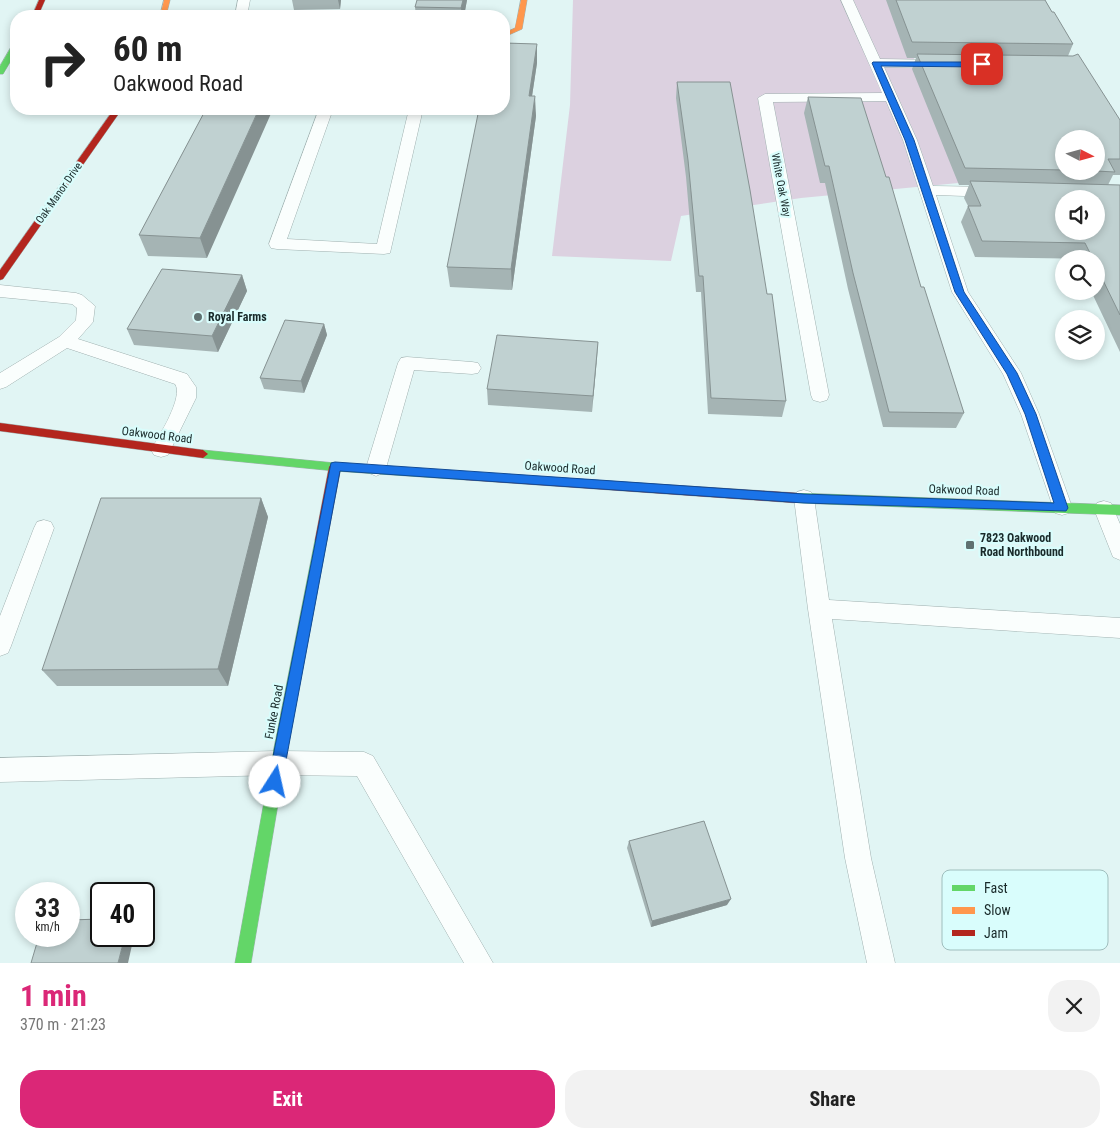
<!DOCTYPE html>
<html lang="en">
<head>
<meta charset="utf-8">
<style>
	body { margin:0; font-family:"Roboto Condensed",sans-serif; background:#f2f2f2; color:#222; height:100vh; display:flex; flex-direction:column; font-size:19px; white-space:nowrap }
	* { box-sizing:border-box; margin:0 }
	p { font-size:16px; color:#767676 }
	.icon { flex:none; width:28px; height:28px; fill:none; stroke:currentColor; stroke-width:2; stroke-linecap:round; stroke-linejoin:round }
	.map { position:relative; height:963px; overflow:hidden }
	.side { display:flex; flex-direction:column; background:#fff; flex:1 }
	.side>* { flex:none }
	.banner { position:absolute; left:10px; top:10px; width:500px; height:105px; border-radius:20px; box-shadow:0 2px 8px #0003; background:#fff; color:#222; overflow:hidden }
	.needle { width:32px; rotate:96deg }
	.fabs { position:absolute; left:1055px; top:130px; display:grid; gap:10px }
	.fabs a { display:grid; place-items:center; width:50px; height:50px; border-radius:50%; background:#fff; box-shadow:0 2px 8px #0003; font-size:25px }
	.speed { position:absolute; left:15px; top:882px; display:flex; gap:10px; font-size:25px; font-weight:700; text-align:center }
	.speed>* { display:grid; place-content:center; width:65px; height:65px; border-radius:50%; background:#fff; box-shadow:0 2px 8px #0003; line-height:1 }
	.speed small { font-size:12px; font-weight:400 }
	.speed .limit { border:2px solid #111; border-radius:8px; background:#fff; color:#111 }
	.pin { position:absolute; display:grid; place-items:center; width:42px; height:42px; color:#fff; margin:-21px; border-radius:10px; box-shadow:0 2px 8px #0006 }
	.me { position:absolute; width:55px; margin:-28px; rotate:10deg; stroke-linejoin:round; filter:drop-shadow(0 0 4px #0008) }
	.turn { display:flex; align-items:center; gap:18px; height:105px; padding:0 20px; font-size:22px }
	.turn .icon { width:65px; height:65px; stroke-width:2.5 }
	.turn b { display:block; font-size:35px; line-height:42px }
	.round { display:grid; place-items:center; flex:none; width:52px; height:52px; border-radius:20px; background:#f2f2f2 }
	.summary { display:flex; align-items:center; justify-content:space-between; height:85px; padding:0 20px }
	h1 { font-size:30px; font-weight:700; line-height:38px; color:#db2777 }
	.action { display:flex; gap:10px; margin-top:auto; padding:10px 20px }
	.action a { flex:1; height:58px; border-radius:20px; background:#db2777; color:#fff; font-size:20px; font-weight:700; line-height:58px; text-align:center }
	.action a+a { background:#f2f2f2; color:#222 }
	.map>svg:first-child { display:block }
	.green { fill:#dcd1e0 }
	.lines { fill:none; stroke-linecap:round; stroke-linejoin:round }
	.lane-casing { stroke:#a0b1b0; stroke-width:1 }
	.fast-casing { stroke:#a0b1b0; stroke-width:1 }
	.slow-casing { stroke:#a0b1b0; stroke-width:1 }
	.jam-casing { stroke:#a0b1b0; stroke-width:1 }
	.lane { fill:#fafefd; fill-rule:evenodd }
	.fast { fill:#63d668; fill-rule:evenodd }
	.slow { fill:#ff974d; fill-rule:evenodd }
	.jam { fill:#b3261e; fill-rule:evenodd }
	.wall { fill:#a5b4b4; fill-rule:evenodd }
	.shaded-wall { fill:#869292 }
	.building { fill:#c0d1d1; stroke:#869292; fill-rule:evenodd }
	.route { fill:#1a73e8; stroke:#114b97 }
	.poi-dot { fill:#5f7171; stroke:#d9fdfc; stroke-width:2 }
	.labels { text-anchor:middle; dominant-baseline:central; stroke-width:4.5; stroke-linejoin:round; paint-order:stroke }
	.far-street-label { font-size:11px; fill:#192a2a; stroke:#d9fdfc }
	.poi-label { font-size:12px; font-weight:bold; fill:#192a2a; stroke:#d9fdfc; text-anchor:start }
	.street-label { font-size:12px; fill:#192a2a; stroke:#d9fdfc }
	.key { fill:#d9fdfc; stroke:#9fbebd; stroke-width:1 }
	.key-label { font-size:14px; fill:#192a2a }
</style>
</head>
<body>
<div class="map">
<svg width="1120" height="963" viewBox="0 0 1120 963">
	<rect width="100%" height="100%" fill="#e1f5f4"/>
	<path class="green" d="M573,0H888L969,182L801,198L681,216L671,261L552,256L570,105Z"/>
	<g class="lines">
		<g class="lane-casing">
			<path id="lane" d="M238,0H250L247,16H235Z
				M841,0H853L880,59L941,60L948,64L941,68L884,67L917,140L933,186L993,187L998,189L1001,192L998,195L993,197L936,195L968,292L1021,373L1039,414L1072,507L1069,513L1062,515L1055,513L1021,414L1003,374L952,292L903,140L886,101L773,102L829,395L827,400L820,402L813,400L811,395L758,98L765,94L882,93Z
				M319,109H333L287,239L377,244L409,109H423L390,253L384,254L277,249L271,248L269,244Z
				M0,285L76,293L82,295L95,306L93,322L78,339L187,374L196,387V398L168,455L161,457L154,455L151,450C159,436 184,397 175,384L67,348L6,387L0,389V373L59,337L76,320L77,308L72,304L0,297Z
				M407,357L472,362L478,363L481,368L478,373L472,374L414,370L386,468L383,473L376,476L369,473L366,468L398,363L401,358Z
				M804,490L811,492L814,498L829,600L1120,618V638L832,619L871,858L895,963H867L845,858L808,609L794,498L797,492Z
				M1104,501L1111,503L1120,524V560L1113,557L1094,509L1097,503Z
				M44,520L51,522L54,528L11,646L8,653L0,656V616L34,528L37,522Z
				M278,751L364,752L373,756L493,963H464L357,776L278,775L0,782V758Z"/>
		</g>
		<g class="fast-casing">
			<path id="fast" d="M13,44H16V52L3,74H0V66Z
				M203,450L335,463L467,472L471,473L473,476L471,479L467,480L335,471L203,458L198,454Z
				M797,493L1120,505V515L797,503L793,501L791,498L793,495Z
				M321,535L325,537L327,540L285,763L251,963H235L271,763L315,540L317,537Z"/>
		</g>
		<g class="slow-casing">
			<path id="slow" d="M164,0H170L166,16H160Z
				M521,0H527L522,29L504,37V33L515,28Z"/>
		</g>
		<g class="jam-casing">
			<path id="jam" d="M39,0H45L38,16H32Z
				M114,109H122L3,279L0,280V270Z
				M0,423L203,450L208,454L203,458L0,431Z
				M335,463L339,464L341,467L327,540L325,543L321,545L317,543L315,540L329,467L331,464Z
				M467,472L797,493L801,495L803,498L801,501L797,503L467,480L463,479L461,476L463,473Z"/>
		</g>
		<use href="#lane" class="lane"/>
		<use href="#fast" class="fast"/>
		<use href="#slow" class="slow"/>
		<use href="#jam" class="jam"/>
	</g>
	<path class="wall" d="M292,0H341L340,9L294,10Z
		M417,0H467L464,16H416L415,7Z
		M886,0H1045L1052,12L1073,44L1068,56L1120,120V175H1113L1108,185H1120V352L1091,291H1096V259L975,257L961,222L968,206L964,198L969,185H959L912,69L916,58H907ZM1064,139L1096,171H1064Z
		M537,44V63L532,96L536,116L512,290L450,287L447,267Z
		M677,82L767,294L786,401L782,417L708,414L701,292H696L686,177L676,98Z
		M808,97L886,177L921,287L964,413L956,428L883,427L848,289L825,183H820L804,113Z
		M206,109L207,258L148,256L139,235Z
		M242,275L247,291L218,352L134,345L127,329Z
		M324,324L327,335L304,393L264,389L260,378Z
		M598,342L592,412L488,405L487,389Z
		M261,498L268,517L228,686H57L42,670Z
		M629,841L727,905L651,927L627,848Z"/>
	<path class="shaded-wall" d="M338,0H341L340,9Z
		M463,0H467L464,16H462L461,8Z
		M537,44V63L529,116V96Z
		M535,96L536,116L512,290L511,269Z
		M259,109H273L207,258L200,238Z
		M242,275L247,291L218,352L212,336Z
		M324,324L327,335L304,393L301,381Z
		M598,342L597,358L592,412L593,396Z
		M261,498L268,517L228,686L218,669Z
		M731,899L727,905L651,927L652,921Z
		M125,936H134L128,963H118Z"/>
	<path class="building" d="M417,0H463L461,8L415,7Z
		M896,0H1045L1052,12H1054L1073,44L912,42Z
		M504,43L537,44L529,96H535L511,269L447,267L479,109H504Z
		M917,54L1073,56L1078,54L1120,120V159H1108L1115,172L1096,171V139H1064V170L965,168Z
		M677,82H730L750,190L767,294H772L786,401L711,398L703,276H699L688,160Z
		M808,97L861,98L886,177H889L921,287H924L964,413L889,412L853,273L829,166H825Z
		M206,109H259L200,238L139,235Z
		M970,181L1120,185V315L1096,266V259H1093L1085,243L982,241L968,206H981ZM1064,199H1096V231H1064Z
		M162,269L242,275L212,336L127,329Z
		M285,320L324,324L301,381L260,378Z
		M497,335L598,342L593,396L487,389Z
		M101,498H261L218,669L42,670Z
		M704,821L731,899L652,921L629,841Z
		M101,919V936H125L118,963H31L39,936H69V920Z"/>
	<path class="route" d="M873,62H982L985,64L982,67L881,66L914,140L964,292L1017,373L1036,414L1068,508L1066,511L804,503L340,471L282,782L280,786L275,788L270,786L268,782L331,463L335,462L804,494L1054,503L1025,414L1007,374L955,292L905,140L872,63Z"/>
	<g class="poi-dot">
		<circle cx="198" cy="317" r="5"/>
		<rect x="965" y="540" width="10" height="10" rx="2.5"/>
	</g>
	<g class="labels">
		<g class="far-street-label">
			<text transform="translate(781 185) rotate(79)">White Oak Way</text>
			<text transform="translate(59 193) rotate(-55)">Oak Manor Drive</text>
		</g>
		<g class="poi-label">
			<text x="208" y="317">Royal Farms</text>
			<text x="980" y="538">7823 Oakwood<tspan x="980" dy="14">Road Northbound</tspan></text>
		</g>
		<g class="street-label">
			<text transform="translate(157 435) rotate(7)">Oakwood Road</text>
			<text transform="translate(560 468) rotate(4)">Oakwood Road</text>
			<text transform="translate(964 490) rotate(2)">Oakwood Road</text>
			<text transform="translate(274 712) rotate(-79)">Funke Road</text>
		</g>
	</g>
	<rect x="942" y="870" width="166" height="80" rx="8" class="key"/>
	<rect x="952" y="885" width="23" height="6" fill="#63d668"/>
	<rect x="952" y="907" width="23" height="7" fill="#ff974d"/>
	<rect x="952" y="930" width="23" height="6" fill="#b3261e"/>
	<g class="key-label">
		<text x="984" y="893">Fast</text>
		<text x="984" y="915">Slow</text>
		<text x="984" y="938">Jam</text>
	</g>
</svg>
<div class="fabs">
<a><svg class="needle" viewBox="-14 -14 28 28"><path d="M0-13l5 13h-10z" fill="#e53935"/><path d="M0 13l5-13h-10z" fill="#767676"/></svg></a>
<a><svg class="icon" aria-label="sound" viewBox="0 0 24 24"><path d="M4 9h4l5-4v14l-5-4H4zM17 9q2 3 0 6"/></svg></a>
<a><svg class="icon" aria-label="search" viewBox="0 0 24 24"><circle cx="10" cy="10" r="6"/><path d="M15 15l6 6"/></svg></a>
<a><svg class="icon" aria-label="layers" viewBox="0 0 24 24"><path d="M12 4l9 5-9 5-9-5zM3 14l9 5 9-5"/></svg></a>
</div>
<div class="speed"><div>33<small>km/h</small></div><div class="limit">40</div></div>
<div class="pin" style="left:982px;top:64px;background:#d93025"><svg class="icon" aria-label="arrive" viewBox="0 0 24 24"><path d="M6 21V4h12l-3 4 3 4H6"/></svg></div>
<svg class="me" style="left:275px;top:782px" viewBox="-20 -20 40 40"><circle r="19" fill="#fff"/><path d="M0-13L10 11 0 6-10 11z" fill="#1a73e8"/></svg>
<div class="banner">
<div class="turn"><svg class="icon" aria-label="right" viewBox="0 0 24 24"><path d="M7 20v-9h11M14 6l5 5-5 5"/></svg><div><b>60 m</b>Oakwood Road</div></div>
</div>
</div>
<section class="side">
<div class="summary"><div><h1>1 min</h1><p>370 m · 21:23</p></div><a class="round"><svg class="icon" aria-label="close" viewBox="0 0 24 24"><path d="M6 6l12 12M18 6L6 18"/></svg></a></div>
<div class="action"><a>Exit</a><a>Share</a></div>
</section>
</body>
</html>
